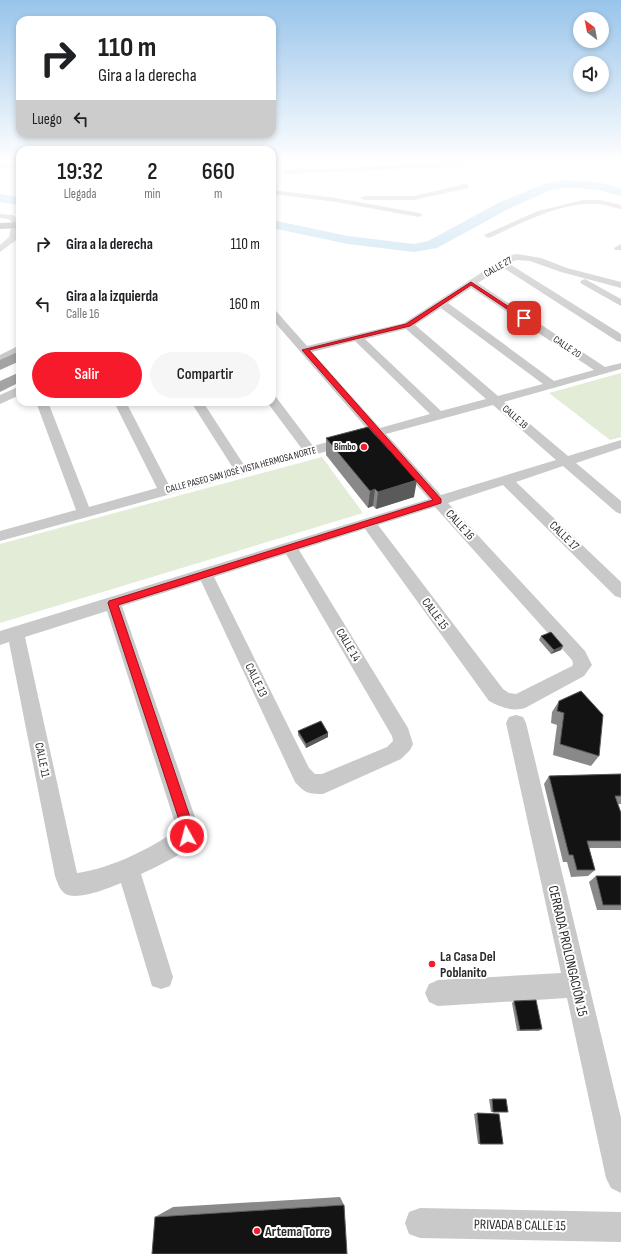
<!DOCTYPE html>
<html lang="es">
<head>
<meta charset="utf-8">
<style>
	body { margin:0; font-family:"Sofia Sans Condensed",sans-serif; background:#f6f6f6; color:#202124; height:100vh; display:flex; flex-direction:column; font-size:15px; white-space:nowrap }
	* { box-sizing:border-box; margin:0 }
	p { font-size:13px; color:#757577 }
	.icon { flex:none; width:22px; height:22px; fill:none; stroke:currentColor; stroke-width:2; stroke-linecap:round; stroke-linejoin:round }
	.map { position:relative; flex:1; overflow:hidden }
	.details { position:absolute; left:16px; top:146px; width:260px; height:260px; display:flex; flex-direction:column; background:#fff; border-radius:12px; box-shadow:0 2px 6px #0003 }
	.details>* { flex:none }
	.banner { position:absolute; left:16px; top:16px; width:260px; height:122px; border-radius:12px; box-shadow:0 2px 6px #0003; background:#fff; color:#202124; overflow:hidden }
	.needle { width:26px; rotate:328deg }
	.buttons { position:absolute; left:573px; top:12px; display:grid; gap:8px }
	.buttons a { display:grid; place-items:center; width:36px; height:36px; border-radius:50%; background:#fff; box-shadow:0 2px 6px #0003; font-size:20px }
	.pin { position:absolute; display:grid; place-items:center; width:34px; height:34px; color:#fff; margin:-17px; border-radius:8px; box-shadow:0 2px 6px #0006 }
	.me { position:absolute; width:44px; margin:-22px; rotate:353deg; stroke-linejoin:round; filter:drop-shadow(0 0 3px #0008) }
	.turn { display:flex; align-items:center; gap:14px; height:84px; padding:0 16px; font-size:18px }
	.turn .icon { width:52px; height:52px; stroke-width:2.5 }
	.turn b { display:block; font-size:28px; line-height:34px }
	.then { display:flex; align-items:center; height:38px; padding:0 16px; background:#0003; gap:8px; font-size:15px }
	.eta { display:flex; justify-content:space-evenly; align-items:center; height:68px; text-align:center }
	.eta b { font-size:24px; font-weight:600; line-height:28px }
	.button { display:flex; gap:8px; margin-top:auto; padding:8px 16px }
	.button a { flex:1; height:46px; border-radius:24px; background:#f71a2b; color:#fff; font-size:16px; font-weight:600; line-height:46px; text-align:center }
	.button a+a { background:#f6f6f6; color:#202124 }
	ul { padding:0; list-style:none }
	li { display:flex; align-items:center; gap:12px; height:60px; padding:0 16px }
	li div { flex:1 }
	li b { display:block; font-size:15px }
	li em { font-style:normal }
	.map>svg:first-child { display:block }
	.green { fill:#e2ecd7 }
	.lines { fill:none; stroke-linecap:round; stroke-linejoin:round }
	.river { fill:#c0dcee; fill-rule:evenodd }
	.minor { fill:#c9c9c9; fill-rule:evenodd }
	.major { fill:#a4a4a4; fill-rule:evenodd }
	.wall { fill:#898989 }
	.shaded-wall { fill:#5a5a5a }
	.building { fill:#131313; stroke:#5a5a5a }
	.route { fill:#f71a2b; stroke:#a1111c }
	.poi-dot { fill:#f71a2b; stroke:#fff; stroke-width:1.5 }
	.labels { text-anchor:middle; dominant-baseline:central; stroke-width:4; stroke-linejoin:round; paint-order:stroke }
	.far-street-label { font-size:10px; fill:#2c2c2c; stroke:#fff }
	.far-poi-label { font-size:10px; font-weight:bold; fill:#2c2c2c; stroke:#fff; text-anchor:end }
	.street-label { font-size:12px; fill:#2c2c2c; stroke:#fff }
	.near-street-label { font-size:14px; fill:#2c2c2c; stroke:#fff }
	.near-poi-label { font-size:14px; font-weight:bold; fill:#2c2c2c; stroke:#fff; text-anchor:start }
</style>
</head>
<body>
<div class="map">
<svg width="621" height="1254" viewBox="0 0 621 1254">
	<rect width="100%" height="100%" fill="#fff"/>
	<path class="green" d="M621,373V437L610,440L549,393Z
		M322,457L363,513L0,623V544Z"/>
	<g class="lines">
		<path class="river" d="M565,180L598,182L621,188V196L598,190L581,188H565L551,190L510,208L437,248L414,252L348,244L272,228V220L348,236L414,244L428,241L500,202L544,184Z
			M0,194L20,197V205L0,202Z"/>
		<path class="minor" d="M469,162H513L510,164L285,174L282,172L285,170Z
			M598,162H621V166L601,164Z
			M0,164H20V168H0Z
			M465,184H468V188L414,200H364L360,198L364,196H414Z
			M272,190L336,198L419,213L423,215L419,217L336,202L272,194Z
			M583,200H600L621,205V209C614,208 607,205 600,204C562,201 524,222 491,237L488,238L484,235L538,211Z
			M0,214L13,215L20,221L18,231H20V237L0,252V245L9,237L12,222L8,219L0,218Z
			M621,244V250H615L614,248Z
			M517,254L541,258L567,268L621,282V288L561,272L530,261L517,260L508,263L621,334V342L617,341L502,267L478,283L605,367L621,363V369L504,402L568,456L621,440V448L576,463L621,501V514L616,512L563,466L516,482L621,582V598L615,596L503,485L448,503L585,651L592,665L584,676L525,708C511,712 501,707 489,701L365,529L299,550L408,728L413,744L410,750L401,759L323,794C308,794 305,793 295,782L201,581L122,606L197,823C197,830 199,836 195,842C190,851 152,869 141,874L173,977L170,986L161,989L152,986L121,883C109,888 75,902 64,893C59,889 57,881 55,876L9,642L0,645V631L429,499L375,438L0,541V531L76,510L36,402H48L89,507L157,488L114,402H126L169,485L233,468L191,402H203L244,465L302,449L267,402H272V396L276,397L313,446L369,431L272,319V310L276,311L307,346L404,323L507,256ZM471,288L594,370L554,381L448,303ZM441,308L543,384L498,396L415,325ZM406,329L486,399L441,411L365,339ZM355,341L430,414L380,428L312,352ZM493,405L556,460L441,495L386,434ZM435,507L572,660L573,664L572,666L516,694L509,693L503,689L378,525ZM286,554L392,736L393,741L387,747L322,774H315L309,768L214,577ZM107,611L175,823L176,831C147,850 112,868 77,873L25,637Z
			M585,279L621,299V306L582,284L580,282L582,280Z
			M20,345V352L0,362V355Z
			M20,386V395L0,404V395Z
			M516,715L523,717L526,723L621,1118V1193L611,1188L606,1178L567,998L438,1006L429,1002L425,993L429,984L438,980L561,973L506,723L509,717Z
			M420,1208L621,1212V1242L420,1238L409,1234L405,1223L409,1212Z"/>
		<path class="major" d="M20,222V228L0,229V223Z
			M20,351V361L0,370V360Z
			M20,372V382L0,392V381Z"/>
	</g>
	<path class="wall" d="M326,438L414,497L376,509L373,506L368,508L326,455Z
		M541,636L563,646L561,650L551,654L539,640Z
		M559,701L599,756L591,766L553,755L557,725L551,723L552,712Z
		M298,731L328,733V737L306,748L298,735Z
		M621,774V804H618L621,813V848H589L595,870L588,876L571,877L567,862H563L544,784L549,776Z
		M596,876H621V910H597L589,882Z
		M514,1001L542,1029L539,1031H517L512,1003Z
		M489,1099H492L505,1112H491Z
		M477,1113L480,1144H478L474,1114Z
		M340,1197L344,1205L155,1217L173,1207Z"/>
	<path class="shaded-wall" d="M417,480L414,497L376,509L378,492Z
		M375,489L373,506L368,508L370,491Z
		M563,646L561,650L551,654L554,650Z
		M328,733V737L306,748V744Z"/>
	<path class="building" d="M368,427L417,480L378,492L375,489L370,491L326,438Z
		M551,632L563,646L554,650L541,636Z
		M581,691L603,715L599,756L560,744L564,713L557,711L559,701Z
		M321,721L328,733L306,744L298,731Z
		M621,774V796H615L621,813V841H587L595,870H577L573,855H569L549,776Z
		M596,876H621V905H603Z
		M536,1000L542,1029L520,1030L514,1001Z
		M492,1099H506L508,1112H493Z
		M477,1113L499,1114L503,1144H480Z
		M344,1205L347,1254H152L155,1217Z"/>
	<linearGradient id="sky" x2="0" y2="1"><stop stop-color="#98c4ea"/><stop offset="0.48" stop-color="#fff"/><stop offset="1" stop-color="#fff" stop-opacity="0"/></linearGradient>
	<rect width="621" height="337" fill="url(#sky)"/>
	<path class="route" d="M471,282L526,318L522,319L471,285L410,326L309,350L441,499V503L118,605L192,823L193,836L191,841L187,842L183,841L180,823L108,603L109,601L433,500L302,350L406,324Z"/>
	<g class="poi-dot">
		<circle cx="364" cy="447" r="4"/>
		<circle cx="432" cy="964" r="4"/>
		<circle cx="257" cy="1231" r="4"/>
	</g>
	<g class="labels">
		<g class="far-street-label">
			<text transform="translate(498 267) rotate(-30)">CALLE 27</text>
			<text transform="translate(567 347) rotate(34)">CALLE 20</text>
			<text transform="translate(515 417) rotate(41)">CALLE 18</text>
			<text transform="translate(241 470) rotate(-15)">CALLE PASEO SAN JOSÉ VISTA HERMOSA NORTE</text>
		</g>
		<g class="far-poi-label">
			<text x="356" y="447">Bimbo</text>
		</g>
		<g class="street-label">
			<text transform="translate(460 525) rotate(48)">CALLE 16</text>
			<text transform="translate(564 536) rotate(44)">CALLE 17</text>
			<text transform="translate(435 614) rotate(53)">CALLE 15</text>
			<text transform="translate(348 645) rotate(59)">CALLE 14</text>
			<text transform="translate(256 680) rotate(64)">CALLE 13</text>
			<text transform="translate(42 760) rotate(78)">CALLE 11</text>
		</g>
		<g class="near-street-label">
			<text transform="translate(568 951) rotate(77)">CERRADA PROLONGACIÓN 15</text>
			<text transform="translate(520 1225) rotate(1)">PRIVADA B CALLE 15</text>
		</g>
		<g class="near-poi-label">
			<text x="440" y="956">La Casa Del<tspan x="440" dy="16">Poblanito</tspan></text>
			<text x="265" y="1231">Artema Torre</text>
		</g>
	</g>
</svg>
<div class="buttons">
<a><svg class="needle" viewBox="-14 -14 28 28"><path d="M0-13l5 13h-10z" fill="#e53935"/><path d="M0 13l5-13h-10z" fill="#757577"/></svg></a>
<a><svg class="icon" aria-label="sound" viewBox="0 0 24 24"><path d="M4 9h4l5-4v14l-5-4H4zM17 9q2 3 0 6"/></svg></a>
</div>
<div class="pin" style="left:524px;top:318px;background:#d93025"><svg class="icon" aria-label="arrive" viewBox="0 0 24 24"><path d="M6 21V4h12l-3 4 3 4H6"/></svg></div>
<svg class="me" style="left:187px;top:836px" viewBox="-20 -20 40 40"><circle r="17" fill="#f71a2b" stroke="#fff" stroke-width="3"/><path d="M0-11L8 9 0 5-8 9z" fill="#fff"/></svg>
<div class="banner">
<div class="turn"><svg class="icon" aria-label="right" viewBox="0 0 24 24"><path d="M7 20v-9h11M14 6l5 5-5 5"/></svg><div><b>110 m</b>Gira a la derecha</div></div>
<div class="then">Luego<svg class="icon" aria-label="left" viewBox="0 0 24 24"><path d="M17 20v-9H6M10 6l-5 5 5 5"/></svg></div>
</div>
<section class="details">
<div class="eta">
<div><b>19:32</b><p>Llegada</p></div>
<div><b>2</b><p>min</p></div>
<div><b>660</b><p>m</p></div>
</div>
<ul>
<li><svg class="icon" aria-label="right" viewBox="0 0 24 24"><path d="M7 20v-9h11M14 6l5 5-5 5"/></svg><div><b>Gira a la derecha</b></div><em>110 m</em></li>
<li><svg class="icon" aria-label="left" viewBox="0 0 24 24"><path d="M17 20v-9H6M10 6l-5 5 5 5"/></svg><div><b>Gira a la izquierda</b><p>Calle 16</p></div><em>160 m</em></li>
</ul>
<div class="button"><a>Salir</a><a>Compartir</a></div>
</section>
</div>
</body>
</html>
